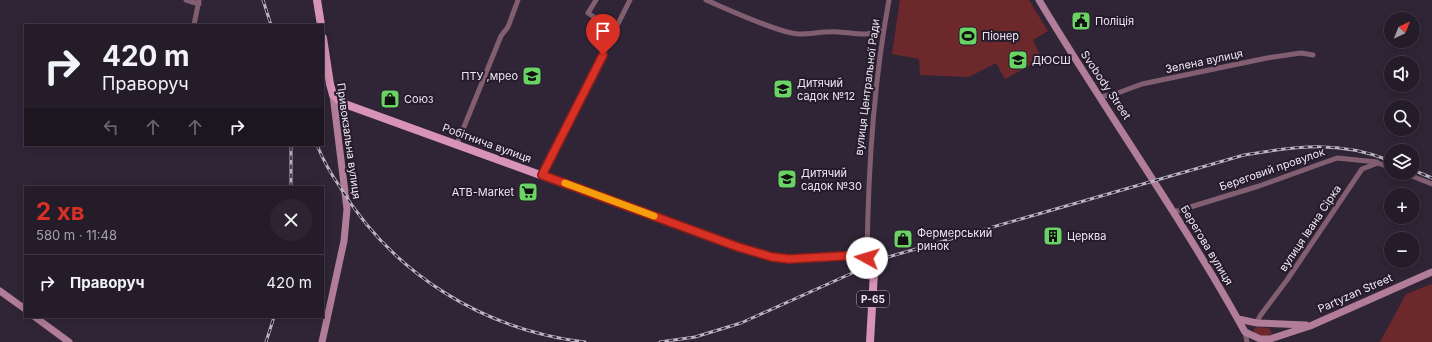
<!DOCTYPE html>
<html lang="uk">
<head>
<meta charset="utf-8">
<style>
	body { margin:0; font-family:Inter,sans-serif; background:#2c2531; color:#f1f3f6; height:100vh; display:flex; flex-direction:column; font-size:15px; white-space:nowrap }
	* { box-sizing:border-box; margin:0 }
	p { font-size:13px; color:#a3a1a8 }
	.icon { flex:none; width:22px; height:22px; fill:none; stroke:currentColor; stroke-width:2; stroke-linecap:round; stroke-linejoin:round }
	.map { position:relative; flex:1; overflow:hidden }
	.side { position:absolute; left:24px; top:186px; width:300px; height:132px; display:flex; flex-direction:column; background:#241c29; border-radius:0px; box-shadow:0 2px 10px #0003,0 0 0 1px #413a46 }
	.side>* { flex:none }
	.banner { position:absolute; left:24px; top:24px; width:300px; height:122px; border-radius:0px; box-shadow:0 2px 10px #0003,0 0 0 1px #413a46; background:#241c29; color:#f1f3f6; overflow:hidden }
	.needle { width:26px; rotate:43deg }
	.controls { position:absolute; left:1384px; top:12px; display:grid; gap:8px }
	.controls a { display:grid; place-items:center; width:36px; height:36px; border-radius:50%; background:#241c29; box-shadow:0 2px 10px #0003,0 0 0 1px #413a46; font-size:20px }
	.pin { position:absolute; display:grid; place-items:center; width:34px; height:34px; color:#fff; margin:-41px -17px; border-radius:50% 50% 50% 0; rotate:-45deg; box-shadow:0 0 4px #0007 }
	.pin .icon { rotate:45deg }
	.me { position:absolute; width:44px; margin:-22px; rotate:276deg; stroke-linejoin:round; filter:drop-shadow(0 0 3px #0008) }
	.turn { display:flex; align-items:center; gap:14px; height:84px; padding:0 12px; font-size:18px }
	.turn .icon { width:52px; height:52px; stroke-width:2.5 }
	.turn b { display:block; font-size:28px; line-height:34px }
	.lanes { display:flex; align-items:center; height:38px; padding:0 12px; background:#0003; justify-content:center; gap:20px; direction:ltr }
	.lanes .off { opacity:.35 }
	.round { display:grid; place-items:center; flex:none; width:42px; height:42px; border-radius:21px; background:#2c2531 }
	.head { display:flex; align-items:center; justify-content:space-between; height:68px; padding:0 12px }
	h1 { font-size:24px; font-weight:700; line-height:30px; color:#d93025 }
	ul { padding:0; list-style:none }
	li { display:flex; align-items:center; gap:12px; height:56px; padding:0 12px; border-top:1px solid #413a46 }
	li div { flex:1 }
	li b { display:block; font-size:15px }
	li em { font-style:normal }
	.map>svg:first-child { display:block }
	.green { fill:#6d282c }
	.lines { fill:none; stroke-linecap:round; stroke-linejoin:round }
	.street { stroke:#815f71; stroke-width:5 }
	.secondary { stroke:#b27d99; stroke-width:7 }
	.primary { stroke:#d893b8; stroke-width:8 }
	.rail-casing { stroke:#bbb3c0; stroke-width:3 }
	.rail { stroke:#261b2d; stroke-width:1.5; stroke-dasharray:4.5; stroke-linecap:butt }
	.route-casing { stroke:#8d1f18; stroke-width:10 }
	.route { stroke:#d93025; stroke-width:7 }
	.slow { stroke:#f59e0b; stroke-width:7 }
	.labels { text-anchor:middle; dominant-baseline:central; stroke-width:4; stroke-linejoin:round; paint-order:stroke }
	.shield { fill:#261b2d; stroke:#b1a9b7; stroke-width:1 }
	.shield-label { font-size:10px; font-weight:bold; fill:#ede6f2 }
	.poi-label { font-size:11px; fill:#ede6f2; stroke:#261b2d; text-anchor:start }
	.street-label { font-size:11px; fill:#ede6f2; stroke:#261b2d }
</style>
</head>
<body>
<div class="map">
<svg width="1432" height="342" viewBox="0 0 1432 342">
	<rect width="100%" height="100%" fill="#302537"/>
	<path class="green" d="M900,0H1029L1048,31L1033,40L1042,59L1005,79L996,63L969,77L920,75L919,59L892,54Z
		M1432,284V342H1380L1406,294Z
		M1257,327L1269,328L1272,333L1268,337L1259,336L1254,334V329Z"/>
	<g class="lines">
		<path class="street" d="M186,0L199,4
			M596,0L588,13L615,31
			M706,0C725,8 781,34 799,34C812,34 825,31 839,32C856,33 867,37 883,30
			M194,25L199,0
			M1100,97L1115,94L1142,84L1267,58L1301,53L1313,55
			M457,144L501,36L508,27L518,0
			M1404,173L1432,184
			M542,175L630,0
			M1174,212L1259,186L1337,158L1377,162
			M867,258C868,171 873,85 889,0
			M1257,323L1260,316L1287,280L1362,169L1378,163L1391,168
			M1245,332L1247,342"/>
		<path class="secondary" d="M1039,0C1106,112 1182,218 1245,332L1260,339H1270L1310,326L1432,272
			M0,291L25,309
			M35,317L69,342
			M1238,319L1257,323L1306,325
			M322,342L344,241L347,209L333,95"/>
		<path class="primary" d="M317,0L321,25
			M323,38L330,84L333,95L342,103L738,247L772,257L789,259L860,255C869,258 871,262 874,272L870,342"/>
		<g class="rail-casing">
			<path id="rail" d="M263,0L271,25
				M317,145C323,160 331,174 340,187C393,274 484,330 585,342
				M1413,170L1432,178
				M291,187V145
				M266,342L274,317
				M660,342L695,337L741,323L888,257L1244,155C1297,146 1339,140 1391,161"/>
		</g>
		<use href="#rail" class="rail"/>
	</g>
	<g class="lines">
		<g class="route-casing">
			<path id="route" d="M603,55L542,175L738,247L772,257L789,259L860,255L867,258"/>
		</g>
		<use href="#route" class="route"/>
		<path class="slow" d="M565,183L654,216"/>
	</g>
	<defs>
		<g id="civic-square" transform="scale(1)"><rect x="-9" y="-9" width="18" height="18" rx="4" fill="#69d364" stroke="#261b2d"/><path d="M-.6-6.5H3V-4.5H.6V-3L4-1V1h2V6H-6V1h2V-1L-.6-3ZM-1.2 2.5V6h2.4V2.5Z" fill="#111"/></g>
		<g id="stadium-square" transform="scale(1)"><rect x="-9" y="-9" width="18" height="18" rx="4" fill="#69d364" stroke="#261b2d"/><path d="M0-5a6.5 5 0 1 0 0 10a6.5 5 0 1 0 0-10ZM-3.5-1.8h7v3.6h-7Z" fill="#111"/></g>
		<g id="school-square" transform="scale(1)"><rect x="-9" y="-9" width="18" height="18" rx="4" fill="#69d364" stroke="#261b2d"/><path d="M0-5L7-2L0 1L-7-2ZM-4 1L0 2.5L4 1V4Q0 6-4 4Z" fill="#111"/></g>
		<g id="university-square" transform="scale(1)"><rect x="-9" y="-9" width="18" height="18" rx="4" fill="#69d364" stroke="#261b2d"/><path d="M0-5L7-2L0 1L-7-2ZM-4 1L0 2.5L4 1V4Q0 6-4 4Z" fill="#111"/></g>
		<g id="shop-square" transform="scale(1)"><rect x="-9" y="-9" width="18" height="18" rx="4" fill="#69d364" stroke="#261b2d"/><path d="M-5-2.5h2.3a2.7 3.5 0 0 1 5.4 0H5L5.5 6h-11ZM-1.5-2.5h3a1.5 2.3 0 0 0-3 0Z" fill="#111"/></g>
		<g id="supermarket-square" transform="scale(1)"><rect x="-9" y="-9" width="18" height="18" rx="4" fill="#69d364" stroke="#261b2d"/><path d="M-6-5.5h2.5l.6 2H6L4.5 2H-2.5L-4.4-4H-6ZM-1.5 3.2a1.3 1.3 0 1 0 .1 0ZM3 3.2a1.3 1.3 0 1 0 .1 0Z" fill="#111"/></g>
		<g id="building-square" transform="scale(1)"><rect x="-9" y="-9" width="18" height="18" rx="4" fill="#69d364" stroke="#261b2d"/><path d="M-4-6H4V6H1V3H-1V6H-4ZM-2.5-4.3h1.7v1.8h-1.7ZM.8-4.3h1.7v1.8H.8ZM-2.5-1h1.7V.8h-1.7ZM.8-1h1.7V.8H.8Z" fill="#111"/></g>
	</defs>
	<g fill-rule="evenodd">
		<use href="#civic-square" x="1081" y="21"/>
		<use href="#stadium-square" x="968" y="36"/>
		<use href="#school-square" x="1018" y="60"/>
		<use href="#university-square" x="532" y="76"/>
		<use href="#school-square" x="783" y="89"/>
		<use href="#shop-square" x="390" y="99"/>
		<use href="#school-square" x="787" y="179"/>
		<use href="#supermarket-square" x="528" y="192"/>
		<use href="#building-square" x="1053" y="236"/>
		<use href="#shop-square" x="903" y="239"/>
	</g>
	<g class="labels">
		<rect class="shield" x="857" y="291" width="32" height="16" rx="3"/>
		<g class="shield-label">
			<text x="873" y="299">Р-65</text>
		</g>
		<g class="poi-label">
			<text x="1095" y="21">Поліція</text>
			<text x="982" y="36">Піонер</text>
			<text x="1032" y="60">ДЮСШ</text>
			<text x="518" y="76" text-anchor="end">ПТУ ,мрео</text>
			<text x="797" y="83">Дитячий<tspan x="797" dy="13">садок №12</tspan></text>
			<text x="404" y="99">Союз</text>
			<text x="801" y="173">Дитячий<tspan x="801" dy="13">садок №30</tspan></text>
			<text x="514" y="192" text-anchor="end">ATB-Market</text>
			<text x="917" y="233">Фермерський<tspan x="917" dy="13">ринок</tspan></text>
			<text x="1067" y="236">Церква</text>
		</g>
		<g class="street-label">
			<text transform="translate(1204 61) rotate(-12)">Зелена вулиця</text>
			<text transform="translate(1106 85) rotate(56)">Svobody Street</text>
			<text transform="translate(867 87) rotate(-83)">вулиця Центральної Ради</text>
			<text transform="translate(349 141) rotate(82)">Привокзальна вулиця</text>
			<text transform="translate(487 143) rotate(20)">Робітнича вулиця</text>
			<text transform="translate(1272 169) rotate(-19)">Береговий провулок</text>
			<text transform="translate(1310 228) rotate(-56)">вулиця Івана Сірка</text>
			<text transform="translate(1207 245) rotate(59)">Берегова вулиця</text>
			<text transform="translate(1355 293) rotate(-24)">Partyzan Street</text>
		</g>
	</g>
</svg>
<div class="controls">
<a><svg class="needle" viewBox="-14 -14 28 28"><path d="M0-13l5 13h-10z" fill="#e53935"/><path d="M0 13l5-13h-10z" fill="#a3a1a8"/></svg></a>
<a><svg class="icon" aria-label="sound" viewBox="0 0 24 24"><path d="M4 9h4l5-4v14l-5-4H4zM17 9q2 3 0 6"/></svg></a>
<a><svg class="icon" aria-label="search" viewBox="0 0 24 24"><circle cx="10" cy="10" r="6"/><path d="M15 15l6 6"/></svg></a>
<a><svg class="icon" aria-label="layers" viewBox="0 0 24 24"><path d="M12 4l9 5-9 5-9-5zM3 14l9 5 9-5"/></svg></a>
<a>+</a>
<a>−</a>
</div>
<div class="pin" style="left:603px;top:55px;background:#d93025"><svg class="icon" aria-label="arrive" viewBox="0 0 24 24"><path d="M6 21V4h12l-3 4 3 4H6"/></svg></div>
<svg class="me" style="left:867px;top:258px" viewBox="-20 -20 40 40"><circle r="19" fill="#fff"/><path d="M0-13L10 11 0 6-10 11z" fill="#d93025"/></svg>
<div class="banner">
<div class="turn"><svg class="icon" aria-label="right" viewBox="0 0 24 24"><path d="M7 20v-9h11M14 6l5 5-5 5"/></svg><div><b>420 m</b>Праворуч</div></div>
<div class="lanes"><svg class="icon off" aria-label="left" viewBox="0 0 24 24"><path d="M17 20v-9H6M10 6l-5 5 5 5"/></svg><svg class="icon off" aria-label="ahead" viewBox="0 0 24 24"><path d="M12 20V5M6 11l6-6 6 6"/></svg><svg class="icon off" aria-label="ahead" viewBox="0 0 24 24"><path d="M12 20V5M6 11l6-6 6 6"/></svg><svg class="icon" aria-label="right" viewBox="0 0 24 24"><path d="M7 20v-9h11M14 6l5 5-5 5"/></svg></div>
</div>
<section class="side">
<div class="head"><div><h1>2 хв</h1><p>580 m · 11:48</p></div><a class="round"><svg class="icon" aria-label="close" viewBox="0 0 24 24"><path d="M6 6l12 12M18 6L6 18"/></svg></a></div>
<ul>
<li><svg class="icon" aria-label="right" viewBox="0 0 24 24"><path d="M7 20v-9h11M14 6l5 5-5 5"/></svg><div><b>Праворуч</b></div><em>420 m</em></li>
</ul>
</section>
</div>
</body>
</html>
